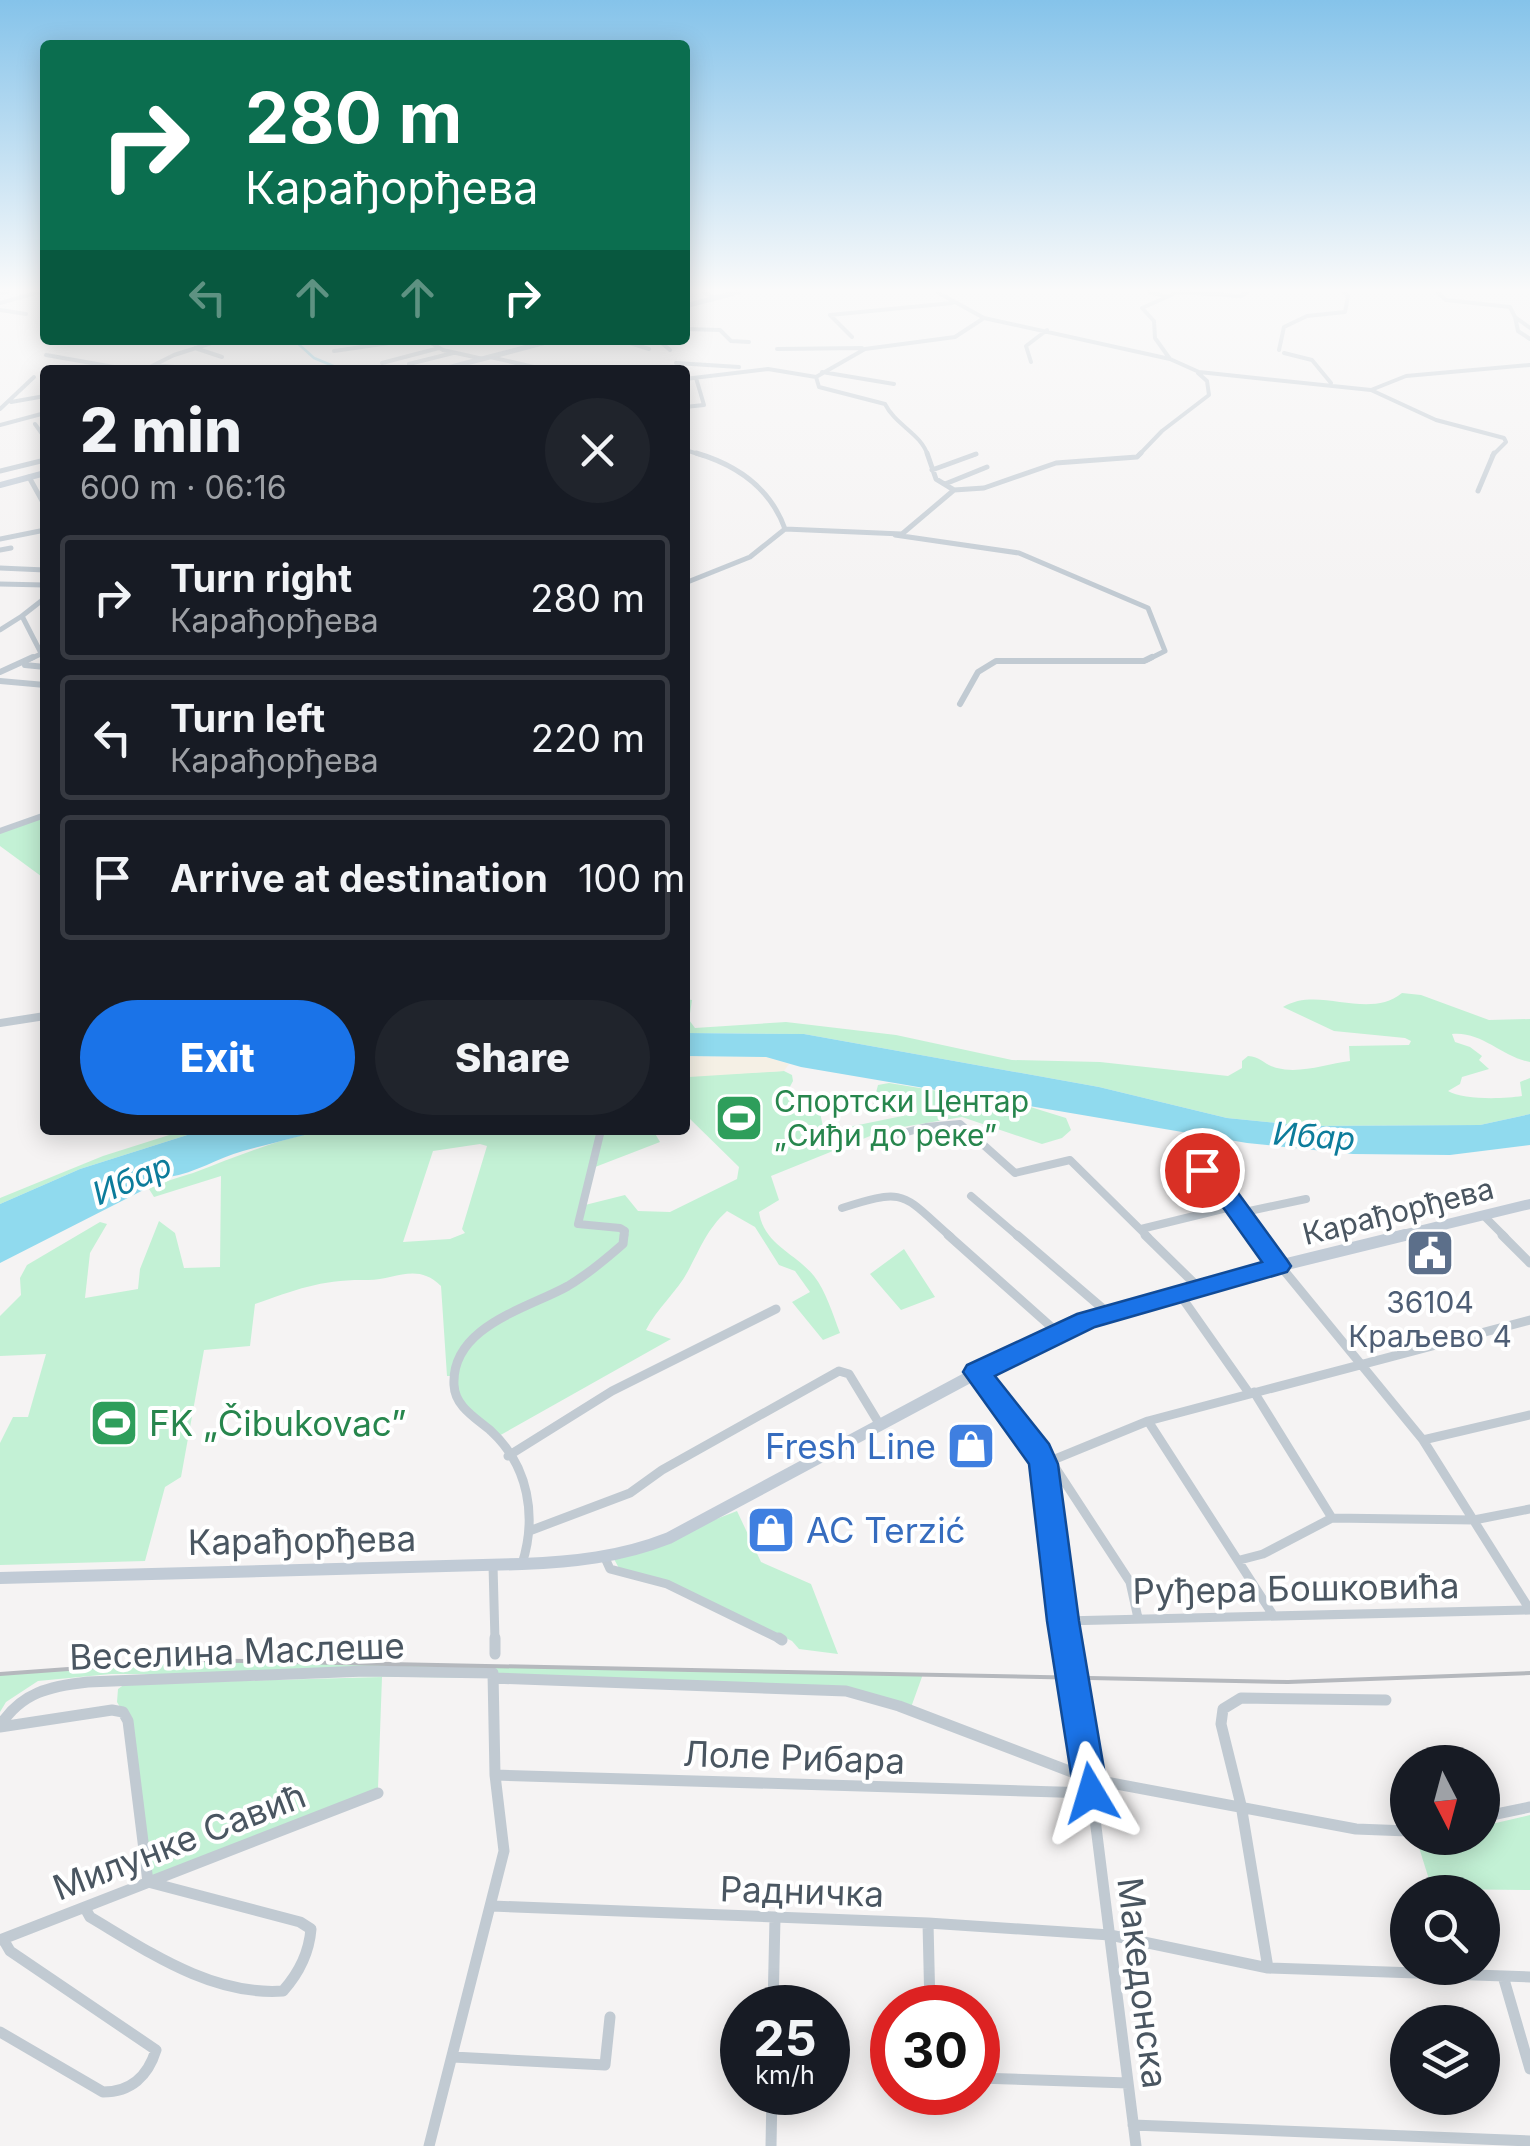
<!DOCTYPE html>
<html lang="en">
<head>
<meta charset="utf-8">
<style>
	body { margin:0; font-family:Inter,sans-serif; background:#20242c; color:#f1f3f6; height:100vh; display:flex; flex-direction:column; font-size:38px; white-space:nowrap }
	* { box-sizing:border-box; margin:0 }
	p { font-size:32px; color:#9ea1a6 }
	.icon { flex:none; width:55px; height:55px; fill:none; stroke:currentColor; stroke-width:2; stroke-linecap:round; stroke-linejoin:round }
	.map { position:relative; flex:1; overflow:hidden }
	.panel { position:absolute; left:40px; top:365px; width:650px; height:770px; display:flex; flex-direction:column; background:#171b24; border-radius:10px; box-shadow:0 5px 25px #0003 }
	.panel>* { flex:none }
	.banner { position:absolute; left:40px; top:40px; width:650px; height:305px; border-radius:10px; box-shadow:0 5px 25px #0003; background:#0b6e4f; color:#fff; overflow:hidden }
	.needle { width:65px; rotate:174deg }
	.fabs { position:absolute; left:1390px; top:1745px; display:grid; gap:20px }
	.fabs a { display:grid; place-items:center; width:110px; height:110px; border-radius:50%; background:#171b24; box-shadow:0 5px 25px #0003; font-size:50px }
	.speed { position:absolute; left:720px; top:1985px; display:flex; gap:20px; font-size:50px; font-weight:700; text-align:center }
	.speed>* { display:grid; place-content:center; width:130px; height:130px; border-radius:50%; background:#171b24; box-shadow:0 5px 25px #0003; line-height:1 }
	.speed small { font-size:25px; font-weight:400 }
	.speed .limit { border:15px solid #d22; background:#fff; color:#111 }
	.pin { position:absolute; display:grid; place-items:center; width:85px; height:85px; color:#fff; margin:-42px; border:5px solid #fff; border-radius:50%; box-shadow:0 2px 10px #0007 }
	.me { position:absolute; width:110px; margin:-55px; rotate:353deg; stroke-linejoin:round; filter:drop-shadow(0 0 8px #0008) }
	.turn { display:flex; align-items:center; gap:35px; height:210px; padding:0 40px; font-size:45px }
	.turn .icon { width:130px; height:130px; stroke-width:2.5 }
	.turn b { display:block; font-size:70px; line-height:85px }
	.lanes { display:flex; align-items:center; height:95px; padding:0 40px; background:#0003; justify-content:center; gap:50px; direction:ltr }
	.lanes .off { opacity:.35 }
	.round { display:grid; place-items:center; flex:none; width:105px; height:105px; border-radius:52px; background:#20242c }
	.overview { display:flex; align-items:center; justify-content:space-between; height:170px; padding:0 40px }
	h1 { font-size:60px; font-weight:800; line-height:75px }
	.cta { display:flex; gap:20px; margin-top:auto; padding:20px 40px }
	.cta a { flex:1; height:115px; border-radius:60px; background:#1a73e8; color:#fff; font-size:40px; font-weight:800; line-height:115px; text-align:center }
	.cta a+a { background:#20242c; color:#f1f3f6 }
	ul { padding:0; list-style:none }
	li { display:flex; align-items:center; gap:30px; height:125px; margin:0 20px 15px; padding:0 20px; border:5px solid #363941; border-radius:10px }
	li div { flex:1 }
	li b { display:block; font-size:38px }
	li em { font-style:normal }
	.map>svg:first-child { display:block }
	.green { fill:#c3f1d5; fill-rule:evenodd }
	.sand { fill:#f5f0e5 }
	.water { fill:#90daee }
	.lines { fill:none; stroke-linecap:round; stroke-linejoin:round }
	.stream { stroke:#90daee; stroke-width:2.5 }
	.street-far5 { stroke:#c1cad2; stroke-width:4 }
	.street-far4 { stroke:#c1cad2; stroke-width:5 }
	.street-far3 { stroke:#c1cad2; stroke-width:6 }
	.street-far2 { stroke:#c1cad2; stroke-width:8 }
	.street-far1 { stroke:#c1cad2; stroke-width:9 }
	.street { stroke:#c1cad2; stroke-width:11 }
	.secondary-far3 { stroke:#c1cbd6; stroke-width:5 }
	.secondary-far2 { stroke:#c1cbd6; stroke-width:6 }
	.secondary-far1 { stroke:#c1cbd6; stroke-width:10 }
	.secondary { stroke:#c1cbd6; stroke-width:12 }
	.rail { stroke:#b5b8bd; stroke-width:4 }
	.route { fill:#1a73e8; stroke:#114b97; stroke-width:2.5 }
	.labels { text-anchor:middle; dominant-baseline:central; stroke-width:8; stroke-linejoin:round; paint-order:stroke }
	.leisure-label { font-size:30px; fill:#27864d; stroke:#fff; text-anchor:start }
	.street-label { font-size:30px; fill:#4a5661; stroke:#fff }
	.service-label { font-size:30px; fill:#4e5e75; stroke:#fff }
	.water-label { font-size:32px; font-style:italic; fill:#0c7c9b; stroke:#fff }
	.near-leisure-label { font-size:35px; fill:#27864d; stroke:#fff; text-anchor:start }
	.near-shop-label { font-size:35px; fill:#366cbe; stroke:#fff; text-anchor:end }
	.near-street-label { font-size:35px; fill:#4a5661; stroke:#fff }
</style>
</head>
<body>
<div class="map">
<svg width="1530" height="2146" viewBox="0 0 1530 2146">
	<rect width="100%" height="100%" fill="#f5f3f3"/>
	<path class="green" d="M45,815V879L0,846V831Z
		M1402,993L1421,995L1489,1020L1530,1019V1062C1502,1057 1482,1031 1452,1034L1455,1042L1470,1047L1482,1056L1479,1060L1489,1069L1462,1077L1460,1084L1448,1091C1462,1100 1504,1099 1522,1096L1520,1082L1530,1078V1114L1480,1125L1308,1126L1227,1118L1099,1087L804,1034L685,1033V999L692,1000L689,1020L695,1028L786,1022L896,1035L1012,1060L1100,1062L1228,1076L1242,1068V1061L1248,1056C1262,1057 1264,1065 1277,1068C1300,1074 1327,1064 1350,1061L1349,1046L1409,1045L1411,1041L1405,1038L1334,1031L1283,1007C1319,985 1367,1021 1402,993Z
		M784,1071L792,1075L793,1081L786,1094L817,1097L824,1132L917,1113L916,1104H873L878,1085L889,1083L1024,1105L1066,1118L1071,1130L1062,1138L1042,1144L962,1117L885,1130L771,1176L779,1200L759,1212C764,1245 796,1253 814,1276C826,1291 833,1315 840,1333L823,1340L792,1302L810,1292L795,1271L779,1265L755,1227L727,1211C707,1229 700,1249 688,1271C677,1292 657,1308 646,1330L671,1339L497,1437L464,1412L455,1376H447L441,1286C417,1262 395,1280 368,1280C323,1279 297,1289 255,1304L250,1346L204,1350L181,1477L165,1487L145,1561L0,1565V1443L13,1417H28L46,1354L0,1356V1316L21,1295L20,1278L27,1265L100,1222L107,1224L90,1253L85,1298L138,1289L140,1269L159,1221L175,1233L184,1268L220,1267L221,1176L154,1197L149,1189C164,1181 177,1178 193,1173C237,1156 278,1139 326,1130H653L660,1142L590,1169L581,1206L625,1195L638,1211L670,1212L737,1179L739,1167L689,1118L685,1107V1076ZM480,1144L487,1146L462,1229L465,1233L450,1239L403,1242L433,1151Z
		M185,1130H203L80,1169L0,1204V1198L103,1156Z
		M904,1249L935,1297L901,1310L870,1274Z
		M737,1511L761,1562L811,1584L838,1654L799,1649L792,1641L677,1585L620,1570L614,1559Z
		M191,1660L923,1674L909,1713L840,1691L493,1678L171,1674H111L38,1681L6,1702L0,1712V1674Z
		M382,1677L378,1788L148,1882L128,1721L117,1702L118,1689L125,1684Z
		M1530,1815V1890L1432,1889L1417,1841L1482,1838L1483,1826Z"/>
	<path class="sand" d="M685,1056L766,1057L789,1064L784,1071L689,1077L685,1076Z"/>
	<path class="water" d="M685,1033L804,1034L1099,1087L1227,1118L1308,1126L1480,1125L1530,1114V1145L1450,1155L1353,1154L1247,1143L801,1067L766,1057L685,1056Z
		M203,1130H326C298,1136 270,1144 243,1151C217,1158 196,1173 169,1177L0,1263V1204L80,1169Z"/>
	<g class="lines">
		<path class="stream" d="M294,340L314,358L343,370"/>
		<path class="street-far5" d="M703,292L716,298
			M937,292L984,318L1170,359L1199,372L1371,390L1436,420L1504,438L1506,442L1492,456
			M1149,292L1165,296
			M1178,292L1241,296L1247,292
			M1437,292L1446,300L1510,307L1515,317L1530,328
			M0,293L8,292
			M0,303L39,292
			M0,310L26,314
			M1515,317L1518,331L1530,339
			M685,329L720,330L731,341L749,342
			M852,337L830,315L952,303
			M426,340L443,350L483,359
			M620,340L649,349
			M658,340L670,350
			M195,348L222,357
			M777,349L862,348
			M1279,350L1284,327L1307,316L1345,312L1348,296L1344,292
			M334,351L410,340
			M1284,353L1312,360L1331,383
			M46,355L131,370
			M490,357L547,370
			M1170,359L1155,338L1154,321L1142,308L1178,292
			M1031,362L1026,346L1047,330
			M382,363L439,348
			M676,363L739,367
			M409,364L453,353
			M156,365L202,370
			M329,367L337,370
			M144,370L174,355L221,340
			M822,372L894,384
			M816,377L819,387L885,404C896,426 921,433 928,456
			M816,377L865,349L955,337L984,318
			M685,379L768,369L816,377
			M1371,390L1406,376L1530,365
			M11,402L45,396
			M685,407L704,405L696,378
			M0,409L34,377
			M35,424L45,438
			M0,425L45,413
			M685,450L705,456
			M971,456L976,454
			M1138,456L1162,431L1209,395L1207,381L1198,373"/>
		<path class="street-far4" d="M696,453C737,465 770,487 785,529
			M927,453L936,479L954,490
			M932,470L976,454
			M0,471L45,460
			M29,477L45,506
			M945,484L987,467
			M954,490L984,488L1056,463L1137,457L1141,453
			M1478,491L1494,453
			M785,529L902,534L954,490
			M895,535L1019,553L1148,608L1165,651L1147,660
			M0,539L45,530
			M0,550L11,548
			M0,568L45,570
			M685,583L750,557L785,529
			M0,584L45,585
			M0,630L22,616
			M41,653L22,616L45,598
			M28,660L45,652"/>
		<path class="street-far3" d="M25,665L45,667
			M0,672L33,657
			M0,681L45,685
			M960,704L978,672L996,661H1144L1152,657
			M0,831L45,815"/>
		<path class="street-far2" d="M0,1023L45,1016
			M601,1130L578,1224L620,1228L625,1231L624,1237
			M884,1138L926,1127L960,1124L1015,1173L1070,1160L1148,1237
			M1169,1169L1202,1170L1213,1177L1257,1237
			M971,1196L1019,1237
			M842,1208C907,1187 902,1194 951,1237
			M1240,1213L1306,1199
			M1484,1216L1505,1237
			M1141,1229L1235,1206"/>
		<path class="street-far1" d="M948,1235L1057,1332
			M1017,1235L1108,1313
			M1145,1235L1197,1286
			M1255,1235L1423,1440L1530,1610
			M1502,1235L1530,1263
			M1178,1292L1249,1393
			M977,1373L1039,1452L1066,1641
			M1254,1392L1332,1518
			M1148,1421L1273,1615
			M1423,1440L1530,1415
			M508,1456L612,1391L776,1309
			M1051,1461L1130,1582L1138,1618
			M1043,1464L1148,1421L1530,1320
			M532,1530L630,1493L662,1470L839,1371L849,1374L880,1425
			M605,1558L610,1569L667,1584L782,1640
			M1240,1560L1263,1554L1332,1518L1474,1520L1530,1509
			M522,1564C537,1517 529,1466 491,1431C476,1418 455,1407 454,1385C451,1326 529,1308 568,1286C588,1274 606,1259 623,1244L624,1235
			M493,1565L495,1641
			M1063,1621L1530,1610"/>
		<path class="street" d="M495,1638V1654
			M779,1638L782,1640
			M1066,1638L1090,1779L1136,2146
			M493,1678L846,1691L899,1706L1090,1779L1356,1829L1408,1831
			M0,1726C21,1692 51,1686 88,1682L365,1671L493,1673L495,1775L504,1851L429,2146
			M0,1727L112,1710L123,1712L128,1721L148,1882L300,1922L311,1929C309,1954 299,1973 283,1991C212,1996 149,1952 90,1917L85,1908
			M495,1775L1091,1793
			M1482,1817L1530,1807
			M492,1906L928,1923L1110,1935L1268,1968L1530,1977
			M928,1923L930,2008
			M0,1940L378,1793
			M1268,1968L1241,1805L1221,1724L1223,1709L1241,1698L1386,1700
			M1503,1976L1530,2069
			M773,2008L775,1918
			M0,2032L103,2092C131,2092 148,2076 156,2050L10,1951L3,1939
			M453,2057L605,2065L610,2017
			M978,2078L1128,2083
			M1133,2125L1530,2141
			M771,2146L772,2092"/>
		<path class="secondary-far3" d="M685,306L738,292
			M440,370L554,340"/>
		<path class="secondary-far2" d="M0,485L45,473"/>
		<path class="secondary-far1" d="M1394,1237L1530,1204"/>
		<path class="secondary" d="M0,1578L522,1564C573,1562 621,1557 669,1538L1016,1352L1086,1320L1197,1286L1405,1235"/>
		<path class="rail" d="M0,1674L191,1660L1288,1682L1530,1673"/>
	</g>
	<linearGradient id="sky" x2="0" y2="1"><stop stop-color="#85c3ea"/><stop offset="0.49" stop-color="#fafafa"/><stop offset="1" stop-color="#fafafa" stop-opacity="0"/></linearGradient>
	<rect width="1530" height="592" fill="url(#sky)"/>
	<path class="route" d="M1202,1162L1222,1171L1287,1260L1291,1266L1287,1272L1095,1327L995,1376L1049,1444L1058,1464L1079,1621L1108,1793L1103,1804L1091,1808L1079,1804L1074,1793L1047,1621L1029,1464L963,1372L967,1365L1077,1314L1262,1262L1205,1182L1190,1170Z"/>
	<defs>
		<g id="stadium-square" transform="scale(2.5)"><rect x="-9" y="-9" width="18" height="18" rx="4" fill="#2e9e5b" stroke="#fff"/><path d="M0-5a6.5 5 0 1 0 0 10a6.5 5 0 1 0 0-10ZM-3.5-1.8h7v3.6h-7Z" fill="#fff"/></g>
		<g id="civic-square" transform="scale(2.5)"><rect x="-9" y="-9" width="18" height="18" rx="4" fill="#5c6f8a" stroke="#fff"/><path d="M-.6-6.5H3V-4.5H.6V-3L4-1V1h2V6H-6V1h2V-1L-.6-3ZM-1.2 2.5V6h2.4V2.5Z" fill="#fff"/></g>
		<g id="shop-square" transform="scale(2.5)"><rect x="-9" y="-9" width="18" height="18" rx="4" fill="#3f7fe0" stroke="#fff"/><path d="M-5-2.5h2.3a2.7 3.5 0 0 1 5.4 0H5L5.5 6h-11ZM-1.5-2.5h3a1.5 2.3 0 0 0-3 0Z" fill="#fff"/></g>
	</defs>
	<g fill-rule="evenodd">
		<use href="#stadium-square" x="739" y="1118"/>
		<use href="#civic-square" x="1430" y="1253"/>
		<use href="#stadium-square" x="114" y="1423"/>
		<use href="#shop-square" x="971" y="1446"/>
		<use href="#shop-square" x="771" y="1530"/>
	</g>
	<g class="labels">
		<g class="leisure-label">
			<text x="774" y="1101">Спортски Центар<tspan x="774" dy="34">„Сиђи до реке”</tspan></text>
		</g>
		<g class="street-label">
			<text transform="translate(1398 1211) rotate(-14)">Карађорђева</text>
		</g>
		<g class="service-label">
			<text x="1430" y="1302">36104<tspan x="1430" dy="34">Краљево 4</tspan></text>
		</g>
		<g class="water-label">
			<text transform="translate(1314 1136) rotate(4)">Ибар</text>
			<text transform="translate(132 1179) rotate(-23)">Ибар</text>
		</g>
		<g class="near-leisure-label">
			<text x="149" y="1423">FK „Čibukovac”</text>
		</g>
		<g class="near-shop-label">
			<text x="936" y="1446">Fresh Line</text>
			<text x="806" y="1530" text-anchor="start">AC Terzić</text>
		</g>
		<g class="near-street-label">
			<text transform="translate(302 1540) rotate(-1)">Карађорђева</text>
			<text transform="translate(1296 1588) rotate(-1)">Руђера Бошковића</text>
			<text transform="translate(237 1651) rotate(-2)">Веселина Маслеше</text>
			<text transform="translate(794 1757) rotate(2)">Лоле Рибара</text>
			<text transform="translate(179 1841) rotate(-21)">Милунке Савић</text>
			<text transform="translate(802 1891) rotate(2)">Радничка</text>
			<text transform="translate(1143 1983) rotate(83)">Македонска</text>
		</g>
	</g>
</svg>
<div class="fabs">
<a><svg class="needle" viewBox="-14 -14 28 28"><path d="M0-13l5 13h-10z" fill="#e53935"/><path d="M0 13l5-13h-10z" fill="#9ea1a6"/></svg></a>
<a><svg class="icon" aria-label="search" viewBox="0 0 24 24"><circle cx="10" cy="10" r="6"/><path d="M15 15l6 6"/></svg></a>
<a><svg class="icon" aria-label="layers" viewBox="0 0 24 24"><path d="M12 4l9 5-9 5-9-5zM3 14l9 5 9-5"/></svg></a>
</div>
<div class="speed"><div>25<small>km/h</small></div><div class="limit">30</div></div>
<div class="pin" style="left:1202px;top:1170px;background:#d93025"><svg class="icon" aria-label="arrive" viewBox="0 0 24 24"><path d="M6 21V4h12l-3 4 3 4H6"/></svg></div>
<svg class="me" style="left:1091px;top:1793px" viewBox="-20 -20 40 40"><path d="M0-17L14 15 0 8-14 15z" fill="#1a73e8" stroke="#fff" stroke-width="4"/></svg>
<div class="banner">
<div class="turn"><svg class="icon" aria-label="right" viewBox="0 0 24 24"><path d="M7 20v-9h11M14 6l5 5-5 5"/></svg><div><b>280 m</b>Карађорђева</div></div>
<div class="lanes"><svg class="icon off" aria-label="left" viewBox="0 0 24 24"><path d="M17 20v-9H6M10 6l-5 5 5 5"/></svg><svg class="icon off" aria-label="ahead" viewBox="0 0 24 24"><path d="M12 20V5M6 11l6-6 6 6"/></svg><svg class="icon off" aria-label="ahead" viewBox="0 0 24 24"><path d="M12 20V5M6 11l6-6 6 6"/></svg><svg class="icon" aria-label="right" viewBox="0 0 24 24"><path d="M7 20v-9h11M14 6l5 5-5 5"/></svg></div>
</div>
<section class="panel">
<div class="overview"><div><h1>2 min</h1><p>600 m · 06:16</p></div><a class="round"><svg class="icon" aria-label="close" viewBox="0 0 24 24"><path d="M6 6l12 12M18 6L6 18"/></svg></a></div>
<ul>
<li><svg class="icon" aria-label="right" viewBox="0 0 24 24"><path d="M7 20v-9h11M14 6l5 5-5 5"/></svg><div><b>Turn right</b><p>Карађорђева</p></div><em>280 m</em></li>
<li><svg class="icon" aria-label="left" viewBox="0 0 24 24"><path d="M17 20v-9H6M10 6l-5 5 5 5"/></svg><div><b>Turn left</b><p>Карађорђева</p></div><em>220 m</em></li>
<li><svg class="icon" aria-label="arrive" viewBox="0 0 24 24"><path d="M6 21V4h12l-3 4 3 4H6"/></svg><div><b>Arrive at destination</b></div><em>100 m</em></li>
</ul>
<div class="cta"><a>Exit</a><a>Share</a></div>
</section>
</div>
</body>
</html>
